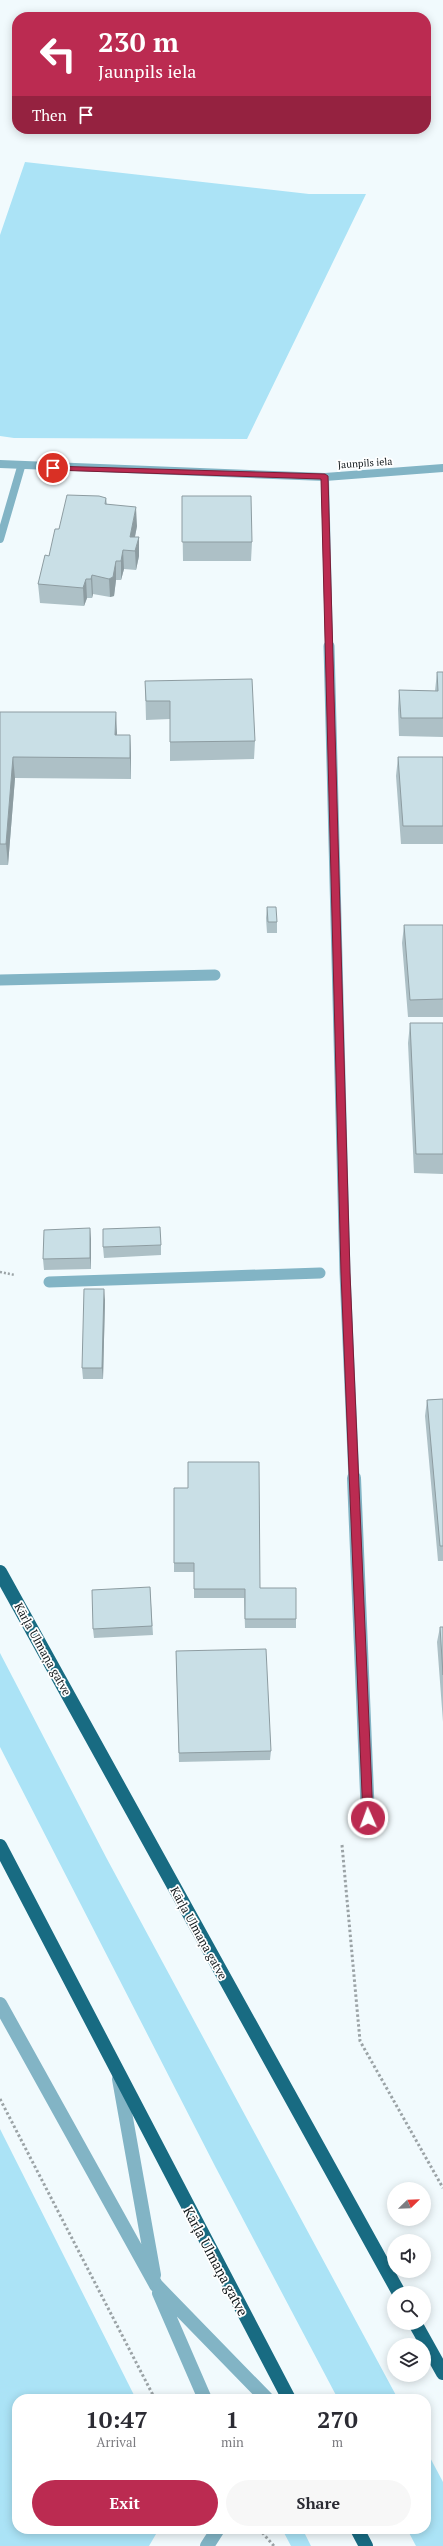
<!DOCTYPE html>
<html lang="en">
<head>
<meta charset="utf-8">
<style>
	body { margin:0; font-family:"PT Serif",serif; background:#f7f7f7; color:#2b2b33; height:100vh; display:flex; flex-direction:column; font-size:15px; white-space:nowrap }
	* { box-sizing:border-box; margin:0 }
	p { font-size:13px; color:#7c7c81 }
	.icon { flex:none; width:22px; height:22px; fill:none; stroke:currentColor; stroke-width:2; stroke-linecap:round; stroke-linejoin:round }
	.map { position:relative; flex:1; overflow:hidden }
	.drawer { position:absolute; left:12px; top:2394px; width:419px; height:140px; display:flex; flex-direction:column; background:#fff; border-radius:16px; box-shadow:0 2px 10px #0003 }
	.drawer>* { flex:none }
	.banner { position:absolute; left:12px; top:12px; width:419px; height:122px; border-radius:16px; box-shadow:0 2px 10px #0003; background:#bb2b51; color:#fff; overflow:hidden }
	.needle { width:26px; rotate:67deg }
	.fabs { position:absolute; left:387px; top:2182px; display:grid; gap:8px }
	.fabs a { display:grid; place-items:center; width:44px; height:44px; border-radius:50%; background:#fff; box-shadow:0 2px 10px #0003; font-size:20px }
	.pin { position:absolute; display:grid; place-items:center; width:34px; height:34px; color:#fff; margin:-17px; border:2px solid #fff; border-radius:50%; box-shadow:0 1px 4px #0007 }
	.me { position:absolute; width:44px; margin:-22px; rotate:358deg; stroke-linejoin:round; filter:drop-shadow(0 0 3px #0008) }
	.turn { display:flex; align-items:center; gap:14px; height:84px; padding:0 20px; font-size:18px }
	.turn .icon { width:52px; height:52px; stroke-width:2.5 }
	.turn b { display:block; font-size:28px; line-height:34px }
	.then { display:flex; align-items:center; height:38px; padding:0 20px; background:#0003; gap:8px; font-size:15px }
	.eta { display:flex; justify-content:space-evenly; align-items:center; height:68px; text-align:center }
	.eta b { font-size:24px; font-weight:700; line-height:28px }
	.action { display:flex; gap:8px; margin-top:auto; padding:8px 20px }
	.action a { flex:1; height:46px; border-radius:24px; background:#bb2b51; color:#fff; font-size:16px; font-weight:700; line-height:46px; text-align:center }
	.action a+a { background:#f7f7f7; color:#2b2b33 }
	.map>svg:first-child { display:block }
	.green { fill:#abe3f6 }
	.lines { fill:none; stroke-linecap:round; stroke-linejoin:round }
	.path-far1 { stroke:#9ba3a6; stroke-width:2.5; stroke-dasharray:2 2; stroke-linecap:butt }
	.path { stroke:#9ba3a6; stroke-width:3; stroke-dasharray:2.5 2.5; stroke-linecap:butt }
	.service-far2 { stroke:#82b4c5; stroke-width:8 }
	.service-far1 { stroke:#82b4c5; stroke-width:11 }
	.service { stroke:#82b4c5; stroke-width:14 }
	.minor-far2 { stroke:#82b4c5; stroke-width:8 }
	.minor-far1 { stroke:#82b4c5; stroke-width:11 }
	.minor { stroke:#82b4c5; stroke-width:14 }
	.trunk { stroke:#186b82; stroke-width:14 }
	.wall { fill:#adc0c6 }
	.shaded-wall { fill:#8d9ca1 }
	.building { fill:#c9dfe6; stroke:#8d9ca1 }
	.route { fill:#bb2b51; stroke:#7a1c35 }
	.labels { text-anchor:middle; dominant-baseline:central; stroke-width:3.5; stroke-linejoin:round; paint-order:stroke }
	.far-street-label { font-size:10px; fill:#12191c; stroke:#fff }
	.street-label { font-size:12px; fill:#12191c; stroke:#fff }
	.near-street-label { font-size:14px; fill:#12191c; stroke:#fff }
</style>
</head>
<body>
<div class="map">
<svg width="443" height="2546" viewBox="0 0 443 2546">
	<rect width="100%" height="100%" fill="#f1fafd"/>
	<path class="green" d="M25,162L309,194H366L247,439L14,438L0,436V235Z
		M0,1653L107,1859L398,2399H338L216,2168L0,1747Z
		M0,2129L136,2399H17V2529H159L149,2546H0Z
		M426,2450L443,2482V2546H416L407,2529H426Z
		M282,2529L304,2532L311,2546H291Z"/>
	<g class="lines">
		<path class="path-far1" d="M0,1272L15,1275"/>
		<path class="path" d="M342,1845L360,2041L443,2188
			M0,2099L155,2399
			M259,2529L274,2546"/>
		<path class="service-far2" d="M0,539L21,467"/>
		<path class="service-far1" d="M0,980L215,975
			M49,1282L320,1273"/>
		<path class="service" d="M0,2004L156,2285L267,2399
			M119,2079L154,2275
			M159,2293L205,2399
			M207,2546L218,2529"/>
		<path class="minor-far2" d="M0,464L325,477L443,468
			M325,477L329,647"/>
		<path class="minor-far1" d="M329,646L345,1273L354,1479"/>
		<path class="minor" d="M354,1478L368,1818"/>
		<path class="trunk" d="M0,1572L399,2293
			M0,1846L289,2399
			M415,2323L443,2373
			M357,2529L366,2546"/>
	</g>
	<path class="wall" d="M182,496L252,542L251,561H183Z
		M106,498L107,504L137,526L135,537H139V556L136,570L124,569L121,580H116L114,596L110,597L93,594L92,598H87L84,606L40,603L38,584L59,529Z
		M437,672H443V737L399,736L398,709L399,690L435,691Z
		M145,681L255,741L254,759L170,761V719L146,720Z
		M0,712L117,735H130L131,756V779L15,778L8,865H0Z
		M398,757H443V844H401L396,776Z
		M267,907L277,922V933H267L266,918Z
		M404,925H443V1017H408L402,943Z
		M410,1023H443V1174L414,1173L408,1043Z
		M91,1239V1269L44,1270L43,1259Z
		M161,1245V1255L104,1258L103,1247Z
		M105,1300L103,1379H83L82,1368Z
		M443,1399V1561H438L425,1416L427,1400Z
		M174,1488L260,1588L296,1619V1628H245L244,1598H194V1572H174Z
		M150,1587L153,1635L94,1638L93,1629Z
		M440,1627H443V1722L437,1642Z
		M176,1651L271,1751L270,1760L179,1762Z"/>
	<path class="shaded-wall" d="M136,507L137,526L132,551L130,537Z
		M139,537V556L136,570L135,551Z
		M123,550L124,569L121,580V561Z
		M116,561V580L114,596L110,597L109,579Z
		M92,575L93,594L92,598L91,579Z
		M86,579L87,598L84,606L83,588Z
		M116,712L117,733L116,756L115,735Z
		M130,735L131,756V779L130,758Z
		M13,757L15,778L8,865L6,844Z
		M90,1228L91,1239V1269L90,1258Z
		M104,1289L105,1300L103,1379L102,1368Z"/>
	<path class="building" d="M67,495L99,496L106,498L105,504L136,507L130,537H139L135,551L123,550L121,561H116L113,577L109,579L92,575L91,579H86L83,588L38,584L45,555L49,556L55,529H59Z
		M182,496H251L252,542H182Z
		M437,672H443V718H401L399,690L438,691Z
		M252,679L255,741L170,742V701H146L145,681Z
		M0,712H116L115,735H130V758L13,757L6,844H0Z
		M398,757H443V826H403Z
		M267,907H276L277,922H268Z
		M404,925H443V999L410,1000Z
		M410,1023H443V1154H416Z
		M160,1227L161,1245L103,1247V1229Z
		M90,1228V1258L43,1259L44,1230Z
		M84,1289H104L102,1368H82Z
		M443,1399V1546H440L427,1400Z
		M188,1462H259L260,1588H296V1619H245V1589H194V1563H174V1488H188Z
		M150,1587L152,1626L93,1629L92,1590Z
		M440,1627H443V1675Z
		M266,1649L271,1751L179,1753L176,1651Z"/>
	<path class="route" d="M50,466L325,474L328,476L350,1273L373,1818L368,1823L363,1818L341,1273L321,479L53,470Z"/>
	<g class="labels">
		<g class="far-street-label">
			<text transform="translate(365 463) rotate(-4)">Jaunpils iela</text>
		</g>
		<g class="street-label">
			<text transform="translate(43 1649) rotate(61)">Kārļa Ulmaņa gatve</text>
			<text transform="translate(199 1933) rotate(61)">Kārļa Ulmaņa gatve</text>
		</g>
		<g class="near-street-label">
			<text transform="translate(216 2261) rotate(62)">Kārļa Ulmaņa gatve</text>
		</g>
	</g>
</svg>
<div class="fabs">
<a><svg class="needle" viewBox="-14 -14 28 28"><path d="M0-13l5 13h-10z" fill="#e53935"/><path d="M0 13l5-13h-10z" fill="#7c7c81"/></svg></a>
<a><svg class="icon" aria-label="sound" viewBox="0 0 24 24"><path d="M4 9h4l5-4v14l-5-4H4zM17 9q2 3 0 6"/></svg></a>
<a><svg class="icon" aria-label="search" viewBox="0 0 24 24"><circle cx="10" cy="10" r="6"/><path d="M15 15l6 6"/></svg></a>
<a><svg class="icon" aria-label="layers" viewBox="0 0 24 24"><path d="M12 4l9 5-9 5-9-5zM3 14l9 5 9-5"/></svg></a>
</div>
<div class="pin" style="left:53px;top:468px;background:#d93025"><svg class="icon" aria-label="arrive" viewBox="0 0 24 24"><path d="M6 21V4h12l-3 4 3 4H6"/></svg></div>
<svg class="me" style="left:368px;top:1818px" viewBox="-20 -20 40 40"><circle r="17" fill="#bb2b51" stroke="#fff" stroke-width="3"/><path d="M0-11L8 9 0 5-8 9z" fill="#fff"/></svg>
<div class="banner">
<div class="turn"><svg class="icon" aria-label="left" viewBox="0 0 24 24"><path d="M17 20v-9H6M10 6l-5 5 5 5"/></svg><div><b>230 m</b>Jaunpils iela</div></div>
<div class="then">Then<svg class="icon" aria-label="arrive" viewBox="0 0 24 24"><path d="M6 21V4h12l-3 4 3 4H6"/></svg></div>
</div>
<section class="drawer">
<div class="eta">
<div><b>10:47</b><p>Arrival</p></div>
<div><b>1</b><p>min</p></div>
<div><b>270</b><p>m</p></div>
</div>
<div class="action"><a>Exit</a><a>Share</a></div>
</section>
</div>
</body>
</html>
